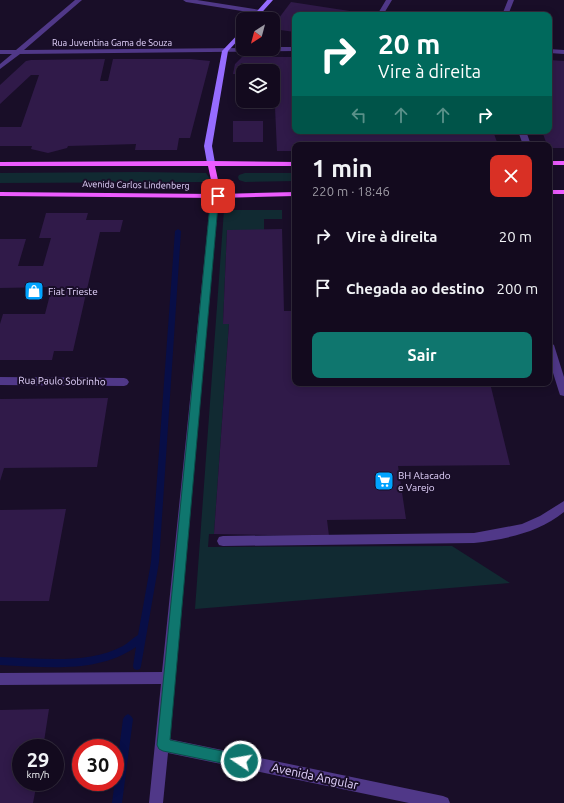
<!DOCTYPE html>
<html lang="pt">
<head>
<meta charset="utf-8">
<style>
	body { margin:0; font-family:Ubuntu,sans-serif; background:#20182b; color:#f1f3f6; height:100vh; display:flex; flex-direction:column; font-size:15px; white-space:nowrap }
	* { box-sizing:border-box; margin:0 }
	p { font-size:13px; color:#9d9aa4 }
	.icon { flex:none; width:22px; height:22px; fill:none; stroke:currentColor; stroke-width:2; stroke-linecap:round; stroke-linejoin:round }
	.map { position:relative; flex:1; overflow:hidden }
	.side { position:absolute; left:292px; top:142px; width:260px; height:244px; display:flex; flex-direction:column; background:#130a1e; border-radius:8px; box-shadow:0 2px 10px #0003,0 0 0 1px #322b3c }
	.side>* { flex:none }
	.hud { position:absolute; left:292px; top:12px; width:260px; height:122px; border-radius:8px; box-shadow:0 2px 10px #0003,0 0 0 1px #322b3c; background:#00695c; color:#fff; overflow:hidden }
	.needle { width:26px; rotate:216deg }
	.fabs { position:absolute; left:236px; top:12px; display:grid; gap:8px }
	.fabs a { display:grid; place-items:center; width:44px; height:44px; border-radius:8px; background:#130a1e; box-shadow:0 2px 10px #0003,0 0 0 1px #322b3c; font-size:20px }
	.speed { position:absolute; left:12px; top:739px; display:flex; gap:8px; font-size:20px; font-weight:700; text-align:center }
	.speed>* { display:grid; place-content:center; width:52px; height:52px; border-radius:50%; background:#130a1e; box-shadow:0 2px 10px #0003,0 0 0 1px #322b3c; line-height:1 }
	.speed small { font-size:10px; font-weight:400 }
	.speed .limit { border:6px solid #d22; background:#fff; color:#111 }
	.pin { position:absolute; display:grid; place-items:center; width:34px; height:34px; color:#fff; margin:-17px; border-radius:8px; box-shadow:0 2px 6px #0006 }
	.me { position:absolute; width:44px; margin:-22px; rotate:282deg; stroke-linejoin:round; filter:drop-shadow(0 0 3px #0008) }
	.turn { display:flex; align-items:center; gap:14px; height:84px; padding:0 20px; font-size:18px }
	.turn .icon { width:52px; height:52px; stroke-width:2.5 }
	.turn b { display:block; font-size:28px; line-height:34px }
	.lanes { display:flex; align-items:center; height:38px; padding:0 20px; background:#0003; justify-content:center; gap:20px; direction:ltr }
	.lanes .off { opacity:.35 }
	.round { display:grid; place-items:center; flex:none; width:42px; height:42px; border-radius:8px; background:#20182b }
	.headline { display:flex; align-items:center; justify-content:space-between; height:68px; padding:0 20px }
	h1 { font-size:24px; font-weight:600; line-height:30px }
	.primary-button { display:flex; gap:8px; margin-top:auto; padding:8px 20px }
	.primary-button a { flex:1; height:46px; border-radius:8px; background:#0f766e; color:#fff; font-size:16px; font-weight:600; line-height:46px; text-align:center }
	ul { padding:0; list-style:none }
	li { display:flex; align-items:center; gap:12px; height:52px; padding:0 20px }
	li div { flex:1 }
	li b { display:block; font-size:15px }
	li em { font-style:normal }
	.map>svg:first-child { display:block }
	.green { fill:#112a32 }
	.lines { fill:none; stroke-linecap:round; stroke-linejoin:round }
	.stream { fill:#080e47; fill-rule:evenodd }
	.building { fill:#301a49 }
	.lane { fill:#503888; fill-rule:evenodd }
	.street { fill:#503888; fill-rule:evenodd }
	.secondary { fill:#966cff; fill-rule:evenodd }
	.primary { fill:#ed5cff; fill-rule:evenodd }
	.route { fill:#0f766e; stroke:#0a4d48 }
	.labels { text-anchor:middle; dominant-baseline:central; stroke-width:4; stroke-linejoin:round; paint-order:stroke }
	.far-street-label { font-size:9px; fill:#e5d5ff; stroke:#190e28 }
	.poi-label { font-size:10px; fill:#e5d5ff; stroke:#190e28; text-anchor:start }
	.street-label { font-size:10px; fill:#e5d5ff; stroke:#190e28 }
	.near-street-label { font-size:12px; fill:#e5d5ff; stroke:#190e28 }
</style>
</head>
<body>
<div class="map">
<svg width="564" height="803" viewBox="0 0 564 803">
	<rect width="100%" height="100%" fill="#190e28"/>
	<path class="green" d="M140,172L206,173L212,182L0,183V173Z
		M245,173H295V181L245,182L239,180L238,177L239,175Z
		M224,210H282V219H264V230H227L223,324H229L214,534H209L208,547L452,546L510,583L195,609Z"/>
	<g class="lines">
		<path class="stream" d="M178,229L181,231L159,562L141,666L140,669L137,670L134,669L133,666L136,647C97,674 45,667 0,665V657C38,658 88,665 123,646C128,643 133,638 138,635L151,562L175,231Z
			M128,714L131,716L133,719L122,803H112L123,719L125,716Z"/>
	</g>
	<path class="building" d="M291,2L356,12L354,15H295V32L273,29V26Z
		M242,57H295V131H493L497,142H426V145H295V151H277L273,63H241L239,74H233L235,64Z
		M105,59L100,81H108L113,59H190L210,61L190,138H179L177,150H135L136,144L104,145L68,146L67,148L48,153L31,149L32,146H0V127H21L39,75H31L0,104V85L26,61L31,60Z
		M549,60L564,61V148H549V145H547L542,131H549Z
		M233,121H263V142H233Z
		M46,213H88L86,220H123L120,232H100L73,351H54L52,360H0V324L3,314H45L52,287L0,288V239H26L18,266H43L51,238H39Z
		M282,229L284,311H295V383H490L510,465L398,466L406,519L327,520L329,536L214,534L229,324H223L227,230Z
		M108,398L97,467L4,468L0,481V399Z
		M66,509L49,601H0V510Z
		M49,709L43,748H21V782H37L33,803H0V710Z"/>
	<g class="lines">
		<path class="lane" d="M549,342L554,345L564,377V396L560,395L559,392L549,360Z
			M564,501V512C538,533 506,539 474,543L223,546L219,545L217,541L219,537L223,536L474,533L522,524L540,516Z"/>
		<path class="street" d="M75,0H82L24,50L243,48V49H273V47H295V51L20,54L0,69V64L12,54H0V50H16Z
			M183,0H197L260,10L263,12L260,14L186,2Z
			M386,0H392L383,15H377Z
			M508,0H514L508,15H502Z
			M549,49L564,50V54L549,53Z
			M518,131H526L531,145H523Z
			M215,194H221L222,196L218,205L169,739L443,796L448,798L450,803H409L168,753L163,803H149L161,684L0,685V673L162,672L210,205Z
			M0,377L124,378L127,379L129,382L127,385L124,386L0,385Z"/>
		<path class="secondary" d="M267,0H273L256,19H250Z
			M243,29V35L228,51L212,146L215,163L211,165L207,163L204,146L222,51Z"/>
		<path class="primary" d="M211,161L295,162V166H215L221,194L295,192V196L218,198L0,196V192L214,194L208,166H0V162Z
			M549,161H564V165H549Z
			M549,190H564V194H549Z"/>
	</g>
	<path class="route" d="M216,194H221L222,196L218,205L170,740L241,755L245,756L247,761L245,765L241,767L163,751L159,749L157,745L210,205Z"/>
	<defs>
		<g id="shop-square" transform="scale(1)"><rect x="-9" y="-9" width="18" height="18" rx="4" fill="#01a3ff" stroke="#190e28"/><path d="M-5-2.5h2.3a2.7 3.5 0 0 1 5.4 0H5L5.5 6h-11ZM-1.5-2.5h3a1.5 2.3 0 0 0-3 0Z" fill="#fff"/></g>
		<g id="supermarket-square" transform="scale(1)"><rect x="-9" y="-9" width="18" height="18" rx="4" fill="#01a3ff" stroke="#190e28"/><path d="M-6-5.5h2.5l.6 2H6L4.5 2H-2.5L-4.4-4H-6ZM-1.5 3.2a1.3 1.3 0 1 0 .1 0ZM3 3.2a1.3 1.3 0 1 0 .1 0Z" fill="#fff"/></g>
	</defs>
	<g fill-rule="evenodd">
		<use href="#shop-square" x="34" y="291"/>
		<use href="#supermarket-square" x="384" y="481"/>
	</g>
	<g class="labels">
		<g class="far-street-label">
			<text x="112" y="43">Rua Juventina Gama de Souza</text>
			<text transform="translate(136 185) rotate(1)">Avenida Carlos Lindenberg</text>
		</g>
		<g class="poi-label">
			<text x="48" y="291">Fiat Trieste</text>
			<text x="398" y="475">BH Atacado<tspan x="398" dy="12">e Varejo</tspan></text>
		</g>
		<g class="street-label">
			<text transform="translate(62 381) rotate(1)">Rua Paulo Sobrinho</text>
		</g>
		<g class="near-street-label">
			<text transform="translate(315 776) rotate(12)">Avenida Angular</text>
		</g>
	</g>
</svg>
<div class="fabs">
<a><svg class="needle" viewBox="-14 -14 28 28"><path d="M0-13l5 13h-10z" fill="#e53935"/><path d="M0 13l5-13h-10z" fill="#9d9aa4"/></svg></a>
<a><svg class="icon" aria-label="layers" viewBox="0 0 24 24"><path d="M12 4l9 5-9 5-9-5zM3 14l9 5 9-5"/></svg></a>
</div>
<div class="speed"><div>29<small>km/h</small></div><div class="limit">30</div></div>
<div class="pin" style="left:218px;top:196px;background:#d93025"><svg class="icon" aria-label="arrive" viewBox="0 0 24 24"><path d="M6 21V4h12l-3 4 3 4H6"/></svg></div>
<svg class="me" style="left:241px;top:761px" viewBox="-20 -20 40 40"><circle r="17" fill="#0f766e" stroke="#fff" stroke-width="3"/><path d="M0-11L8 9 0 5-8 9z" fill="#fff"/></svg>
<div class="hud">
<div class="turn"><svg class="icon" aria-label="right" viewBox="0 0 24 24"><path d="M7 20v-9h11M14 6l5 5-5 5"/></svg><div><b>20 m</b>Vire à direita</div></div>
<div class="lanes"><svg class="icon off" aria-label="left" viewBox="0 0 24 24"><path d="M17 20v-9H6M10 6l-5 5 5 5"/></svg><svg class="icon off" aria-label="ahead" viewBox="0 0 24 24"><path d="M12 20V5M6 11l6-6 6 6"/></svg><svg class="icon off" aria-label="ahead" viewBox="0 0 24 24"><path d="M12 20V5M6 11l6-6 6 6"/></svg><svg class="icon" aria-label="right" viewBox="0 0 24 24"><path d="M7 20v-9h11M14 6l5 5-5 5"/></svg></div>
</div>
<section class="side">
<div class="headline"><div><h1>1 min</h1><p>220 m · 18:46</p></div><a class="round" style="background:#d93025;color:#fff"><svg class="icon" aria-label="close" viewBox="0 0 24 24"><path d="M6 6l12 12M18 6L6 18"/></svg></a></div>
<ul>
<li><svg class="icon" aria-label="right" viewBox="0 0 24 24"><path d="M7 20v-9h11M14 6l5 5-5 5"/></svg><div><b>Vire à direita</b></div><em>20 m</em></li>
<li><svg class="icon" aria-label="arrive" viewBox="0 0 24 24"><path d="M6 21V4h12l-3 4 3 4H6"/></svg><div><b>Chegada ao destino</b></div><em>200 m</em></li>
</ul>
<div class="primary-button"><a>Sair</a></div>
</section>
</div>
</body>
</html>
